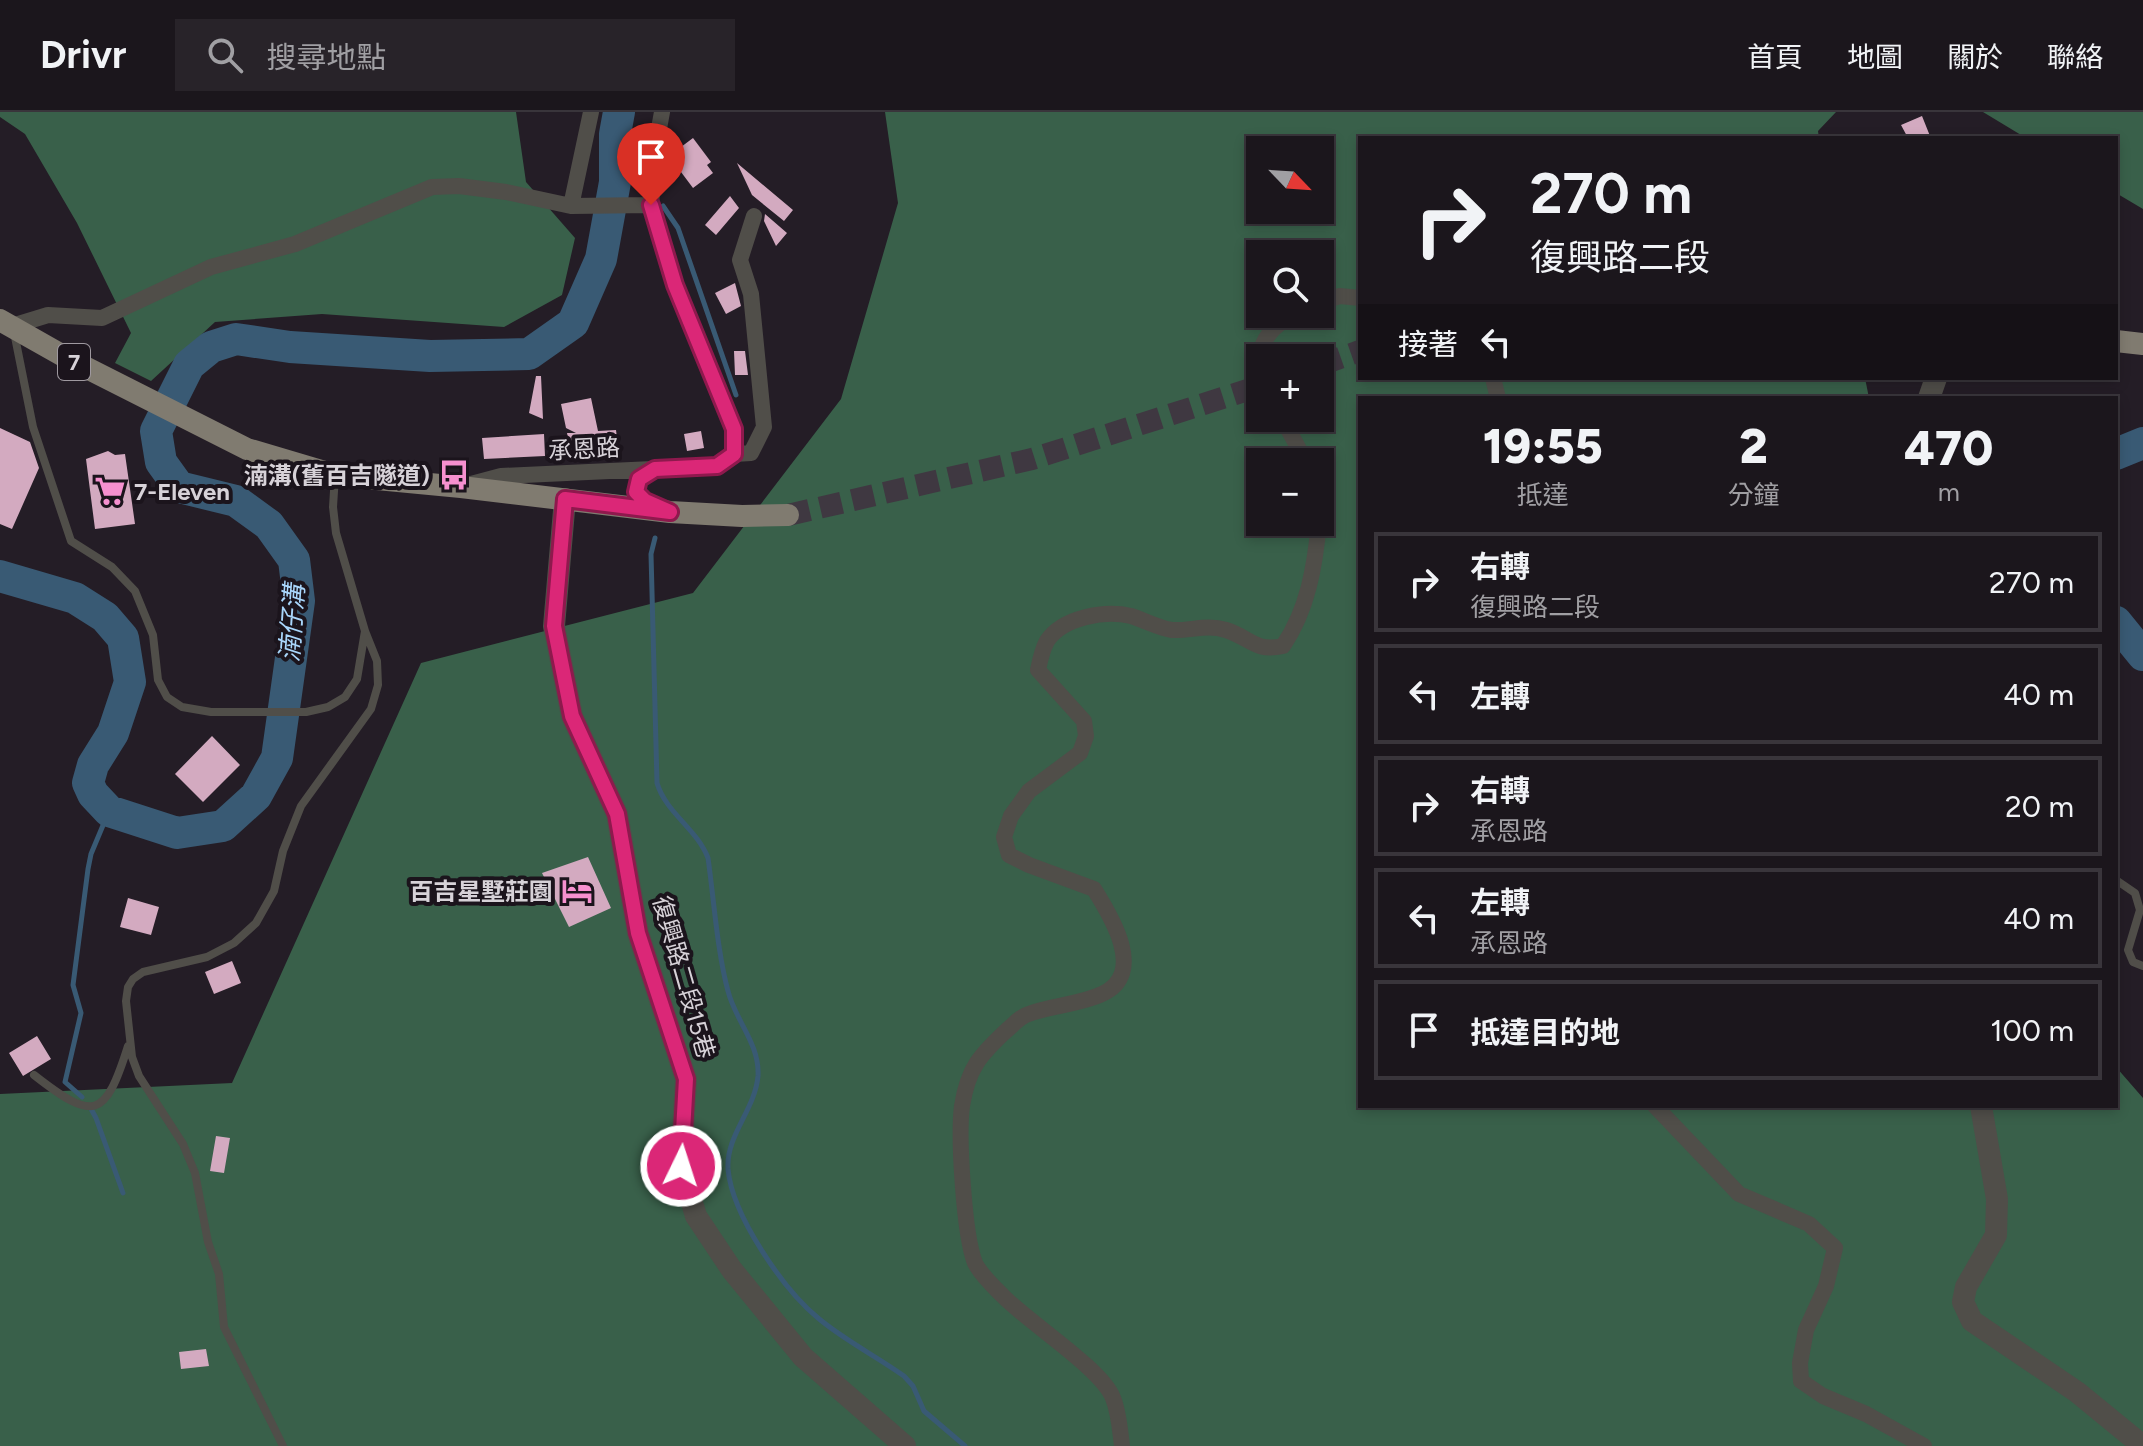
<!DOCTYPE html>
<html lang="zh-TW">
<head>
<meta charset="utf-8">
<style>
	body { margin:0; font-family:Figtree,"Noto Sans TC",sans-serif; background:#282329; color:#f1f3f6; height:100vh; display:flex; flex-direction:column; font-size:30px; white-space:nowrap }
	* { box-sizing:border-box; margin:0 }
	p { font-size:26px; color:#a09fa3 }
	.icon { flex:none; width:44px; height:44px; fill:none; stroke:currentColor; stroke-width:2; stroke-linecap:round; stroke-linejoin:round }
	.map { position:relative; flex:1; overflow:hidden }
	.details { position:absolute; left:1358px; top:284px; width:760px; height:712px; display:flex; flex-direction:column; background:#1b161c; border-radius:0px; box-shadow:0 4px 12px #0003,0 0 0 2px #39353b }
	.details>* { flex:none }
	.guide { position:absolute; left:1358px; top:24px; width:760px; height:244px; border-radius:0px; box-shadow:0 4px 12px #0003,0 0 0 2px #39353b; background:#1b161c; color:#f1f3f6; overflow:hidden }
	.needle { width:52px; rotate:115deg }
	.buttons { position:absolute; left:1246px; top:24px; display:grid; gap:16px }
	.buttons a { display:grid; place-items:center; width:88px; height:88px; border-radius:0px; background:#1b161c; box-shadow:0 4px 12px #0003,0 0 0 2px #39353b; font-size:40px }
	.pin { position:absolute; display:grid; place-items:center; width:68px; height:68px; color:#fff; margin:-82px -34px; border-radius:50% 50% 50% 0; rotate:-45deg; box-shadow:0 0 8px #0007 }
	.pin .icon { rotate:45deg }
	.me { position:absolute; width:88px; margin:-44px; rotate:4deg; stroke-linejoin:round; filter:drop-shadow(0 0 6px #0008) }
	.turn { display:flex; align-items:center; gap:28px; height:168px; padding:0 40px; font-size:36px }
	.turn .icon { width:104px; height:104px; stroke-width:2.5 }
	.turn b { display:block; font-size:56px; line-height:68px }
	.then { display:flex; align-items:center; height:76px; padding:0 40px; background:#0003; gap:16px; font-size:30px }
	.eta { display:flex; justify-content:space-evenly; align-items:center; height:136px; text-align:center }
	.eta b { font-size:48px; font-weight:800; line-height:56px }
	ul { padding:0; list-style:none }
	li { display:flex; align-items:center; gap:24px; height:100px; margin:0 16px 12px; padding:0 24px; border:4px solid #39353b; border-radius:0px }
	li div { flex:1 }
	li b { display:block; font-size:30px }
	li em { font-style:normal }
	header { display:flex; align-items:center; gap:48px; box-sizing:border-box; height:112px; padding:0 40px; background:#1b161c; border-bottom:2px solid #39353b }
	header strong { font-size:38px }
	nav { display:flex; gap:44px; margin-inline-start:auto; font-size:28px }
	.search { width:560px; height:72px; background:#282329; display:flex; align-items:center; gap:20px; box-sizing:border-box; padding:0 28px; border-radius:0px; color:#a09fa3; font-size:30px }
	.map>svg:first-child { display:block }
	.forest { fill:#39604a; fill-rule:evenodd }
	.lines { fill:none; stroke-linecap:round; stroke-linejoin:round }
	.stream { stroke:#395a74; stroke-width:5 }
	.river { stroke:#395a74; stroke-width:32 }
	.building { fill:#d3aac0 }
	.primary-tunnel { stroke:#3f3841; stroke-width:22; stroke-dasharray:22 11; stroke-linecap:butt }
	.service { stroke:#504e49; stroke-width:8 }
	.minor { stroke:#504e49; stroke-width:16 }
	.tertiary { stroke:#504e49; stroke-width:22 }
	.primary { stroke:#807b70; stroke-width:22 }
	.route-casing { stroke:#8e194d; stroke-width:20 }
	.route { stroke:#db2777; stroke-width:14 }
	.labels { text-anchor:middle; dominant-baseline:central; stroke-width:8; stroke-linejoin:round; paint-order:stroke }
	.shield { fill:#1b141c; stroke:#9f99a0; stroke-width:2 }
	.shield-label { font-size:22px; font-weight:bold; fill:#d7d2d8 }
	.street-label { font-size:24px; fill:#d7d2d8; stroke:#1b141c }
	.poi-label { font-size:24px; font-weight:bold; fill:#d7d2d8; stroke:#1b141c; text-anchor:end }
	.water-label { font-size:26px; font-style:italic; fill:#a9d6fb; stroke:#1b141c }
</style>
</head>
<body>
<header>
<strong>Drivr</strong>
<div class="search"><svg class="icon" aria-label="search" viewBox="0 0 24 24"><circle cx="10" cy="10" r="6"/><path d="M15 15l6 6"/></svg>搜尋地點</div>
<nav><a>首頁</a><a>地圖</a><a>關於</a><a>聯絡</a></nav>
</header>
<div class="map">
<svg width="2143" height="1334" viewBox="0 0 2143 1334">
	<rect width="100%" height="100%" fill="#241d26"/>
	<path class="forest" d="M0,0H516L526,70L575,126L562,183L504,215L322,202L215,210L151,269L115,251L131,221L77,111L25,22L0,5Z
		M885,0H1836L1818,19L1819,26H1360V266H1865L1869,286H1360V994H2116V955L2143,986V1334H0V982L232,971L421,551L693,481L841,287L898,91ZM1260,38H1320V98H1260ZM1260,142H1320V202H1260ZM1260,246H1320V306H1260ZM1260,350H1320V410H1260Z
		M1983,0H2143V97L2116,81V26H2026Z"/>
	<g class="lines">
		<path class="stream" d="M615,70L627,71
			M663,94L678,116L736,283
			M655,426L651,442L657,671C666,701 697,717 708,746C714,788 717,838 728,879C735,908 760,932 758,964C755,998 726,1023 728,1057C732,1103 783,1177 818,1206C844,1228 876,1244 904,1264L913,1274L924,1299L965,1334
			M82,985L65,970L81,901L73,873L88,757L91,742L109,699
			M90,995L96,1006L123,1081"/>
		<path class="river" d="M2116,342L2143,331
			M0,464L75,486L105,505L123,526L130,570L113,621L93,653L88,671L93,682L109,699L177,721L223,714L256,684L277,646L299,489L294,448L269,413L236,389L179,375L161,350L156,319L189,253L211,235L236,227L290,235L430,244L529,242L573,211L601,147L615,70V22L619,0
			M2116,510L2143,543"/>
	</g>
	<path class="building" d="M1922,4L1930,24L1908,26L1901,13Z
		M693,26L711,50L707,53L713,61L693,76L669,44Z
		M737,51L793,98L784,109L752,83Z
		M730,84L739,96L716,123L705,113Z
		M765,102L787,121L776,134L764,109Z
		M735,171L741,194L726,202L715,181Z
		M734,239H745L748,263H735Z
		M536,264H541L543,307L529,301Z
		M591,286L598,319L616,318L617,326L570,336L567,321H576L566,316L561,292Z
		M0,316L30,330L39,356L12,417L0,412Z
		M701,319L704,336L687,339L684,322Z
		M544,322L545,344L484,347L482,326Z
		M108,339L115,343L125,342L135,412L95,417L86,347Z
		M212,624L240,653L203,690L175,662Z
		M588,745L611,796L569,815L542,761Z
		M128,786L159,795L151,823L120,815Z
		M232,849L241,871L214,882L205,860Z
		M37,924L51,947L23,964L9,941Z
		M216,1024L230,1026L224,1061L210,1059Z
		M206,1237L209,1254L181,1257L179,1240Z"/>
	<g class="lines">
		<path class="primary-tunnel" d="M1320,253L1360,239
			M788,403L1032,347L1260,274"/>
		<path class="service" d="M14,220L33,315L71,429L112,455L135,479L153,523L158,568L167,585L182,595L211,600H306L328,595L345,585L357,567L365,519L336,421L333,395L335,363
			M2116,768L2135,781L2140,798L2128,838L2133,850L2143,854
			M34,963C94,1010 105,1007 128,934
			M283,1334L224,1215L219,1162L208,1130L195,1061L183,1032L139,964L132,945L126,889L128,875L133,867L143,860L207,845L234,831L256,811L274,779L283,739L301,694L371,597L378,573L377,549L365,519"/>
		<path class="minor" d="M571,94L591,0
			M1320,190L1340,184L1360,186
			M12,214L48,203L102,206L211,155L295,132L432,75L459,74L506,80L571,94L651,93
			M1493,266L1498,286
			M1260,276C1255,239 1262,220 1294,202
			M1282,306L1306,350
			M734,342L751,341L764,315L751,182L740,148L754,104
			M653,358L639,367L636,380L645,389L658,395
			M471,372L501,364L717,354L734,342V317L675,173L651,93L656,33L662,0
			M1655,994L1739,1082L1809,1112L1835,1136L1826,1174L1806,1218L1800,1251L1801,1269L1823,1284L1866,1302L1924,1334
			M1122,1334C1120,1318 1119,1301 1113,1286C1102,1257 1028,1210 1003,1184C993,1174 981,1163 975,1151C964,1123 958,1025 962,994C968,956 980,943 1007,918C1013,913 1019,906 1026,903C1050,893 1079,893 1102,882C1147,862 1111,804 1094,777L1029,753L1009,743L1004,725L1011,704L1029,679L1080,641L1086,624L1084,609L1038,558C1040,548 1042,538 1047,529C1063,505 1105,498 1131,504C1144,508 1158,516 1172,518C1190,519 1207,512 1226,518C1251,526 1254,540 1283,534C1308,497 1315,454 1319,410"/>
		<path class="tertiary" d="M1929,286L1936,266
			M565,387L554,514L572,604L617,702L638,821L686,967L681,1054L696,1104L732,1158L803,1245L905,1334
			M1981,994L1997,1087L1996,1123L1966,1175L1963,1190L1972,1209L2077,1280L2143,1334"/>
		<path class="primary" d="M0,208L67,246L247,337L335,363L461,375L670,400L742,404L788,403
			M2116,229L2143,232"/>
	</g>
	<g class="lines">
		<g class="route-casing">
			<path id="route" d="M651,93L675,173L734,317V342L717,354L655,357L639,367L636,380L645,389L670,400L565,387L554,514L572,604L617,702L638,821L686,967L681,1054"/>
		</g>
		<use href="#route" class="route"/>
	</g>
	<defs>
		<g id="bus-bare" transform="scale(2.4)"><path d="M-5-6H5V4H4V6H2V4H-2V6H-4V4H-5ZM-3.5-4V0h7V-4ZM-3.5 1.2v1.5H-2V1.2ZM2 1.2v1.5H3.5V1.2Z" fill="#f690cf" stroke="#1b141c" stroke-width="2.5" paint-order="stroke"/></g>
		<g id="supermarket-bare" transform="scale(2.4)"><path d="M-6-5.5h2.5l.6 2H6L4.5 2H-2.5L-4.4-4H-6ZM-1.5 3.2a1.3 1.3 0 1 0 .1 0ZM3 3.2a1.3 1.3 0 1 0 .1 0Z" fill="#f690cf" stroke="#1b141c" stroke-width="2.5" paint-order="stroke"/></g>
		<g id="hotel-bare" transform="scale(2.4)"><path d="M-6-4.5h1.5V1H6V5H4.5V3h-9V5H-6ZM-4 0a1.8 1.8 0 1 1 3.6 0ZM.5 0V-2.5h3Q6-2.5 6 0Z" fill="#f690cf" stroke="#1b141c" stroke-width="2.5" paint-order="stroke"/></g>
	</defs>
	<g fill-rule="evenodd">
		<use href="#bus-bare" x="454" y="363"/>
		<use href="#supermarket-bare" x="110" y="379"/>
		<use href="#hotel-bare" x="577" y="779"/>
	</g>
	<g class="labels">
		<rect class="shield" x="58" y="232" width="32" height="36" rx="6"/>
		<g class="shield-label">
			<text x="74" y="250">7</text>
		</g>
		<g class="street-label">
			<text transform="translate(584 337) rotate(-3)">承恩路</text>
			<text transform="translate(684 865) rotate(74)">復興路二段15巷</text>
		</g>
		<g class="poi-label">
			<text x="430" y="363">湳溝(舊百吉隧道)</text>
			<text x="134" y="379" text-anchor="start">7-Eleven</text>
			<text x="553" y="779">百吉星墅莊園</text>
		</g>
		<g class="water-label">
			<text transform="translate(292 511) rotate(-86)">湳仔溝</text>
		</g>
	</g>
</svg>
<div class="buttons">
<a><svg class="needle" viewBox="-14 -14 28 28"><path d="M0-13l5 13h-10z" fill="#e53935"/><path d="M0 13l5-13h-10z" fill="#a09fa3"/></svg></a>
<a><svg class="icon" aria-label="search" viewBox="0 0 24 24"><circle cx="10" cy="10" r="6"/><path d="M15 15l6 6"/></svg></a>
<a>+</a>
<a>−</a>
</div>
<div class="pin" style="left:651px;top:93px;background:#d93025"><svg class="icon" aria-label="arrive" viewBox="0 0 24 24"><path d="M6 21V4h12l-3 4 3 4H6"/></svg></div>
<svg class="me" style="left:681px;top:1054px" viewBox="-20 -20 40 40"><circle r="17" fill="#db2777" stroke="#fff" stroke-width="3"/><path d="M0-11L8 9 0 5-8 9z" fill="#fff"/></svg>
<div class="guide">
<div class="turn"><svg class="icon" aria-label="right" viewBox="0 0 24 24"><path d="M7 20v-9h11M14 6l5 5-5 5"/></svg><div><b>270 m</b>復興路二段</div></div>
<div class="then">接著<svg class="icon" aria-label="left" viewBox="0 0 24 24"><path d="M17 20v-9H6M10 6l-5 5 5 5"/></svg></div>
</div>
<section class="details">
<div class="eta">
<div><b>19:55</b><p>抵達</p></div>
<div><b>2</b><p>分鐘</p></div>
<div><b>470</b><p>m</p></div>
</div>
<ul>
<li><svg class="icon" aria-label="right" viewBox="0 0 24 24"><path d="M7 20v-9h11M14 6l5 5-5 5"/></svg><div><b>右轉</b><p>復興路二段</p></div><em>270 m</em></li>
<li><svg class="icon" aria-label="left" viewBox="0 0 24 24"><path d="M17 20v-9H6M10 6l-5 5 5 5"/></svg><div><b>左轉</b></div><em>40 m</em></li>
<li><svg class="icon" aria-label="right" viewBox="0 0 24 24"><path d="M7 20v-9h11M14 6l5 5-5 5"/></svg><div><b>右轉</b><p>承恩路</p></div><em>20 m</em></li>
<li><svg class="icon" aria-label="left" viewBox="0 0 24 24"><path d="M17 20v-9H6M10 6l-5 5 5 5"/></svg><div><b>左轉</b><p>承恩路</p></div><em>40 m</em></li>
<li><svg class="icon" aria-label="arrive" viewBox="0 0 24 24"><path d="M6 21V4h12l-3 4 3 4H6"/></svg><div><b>抵達目的地</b></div><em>100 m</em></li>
</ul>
</section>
</div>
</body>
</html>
